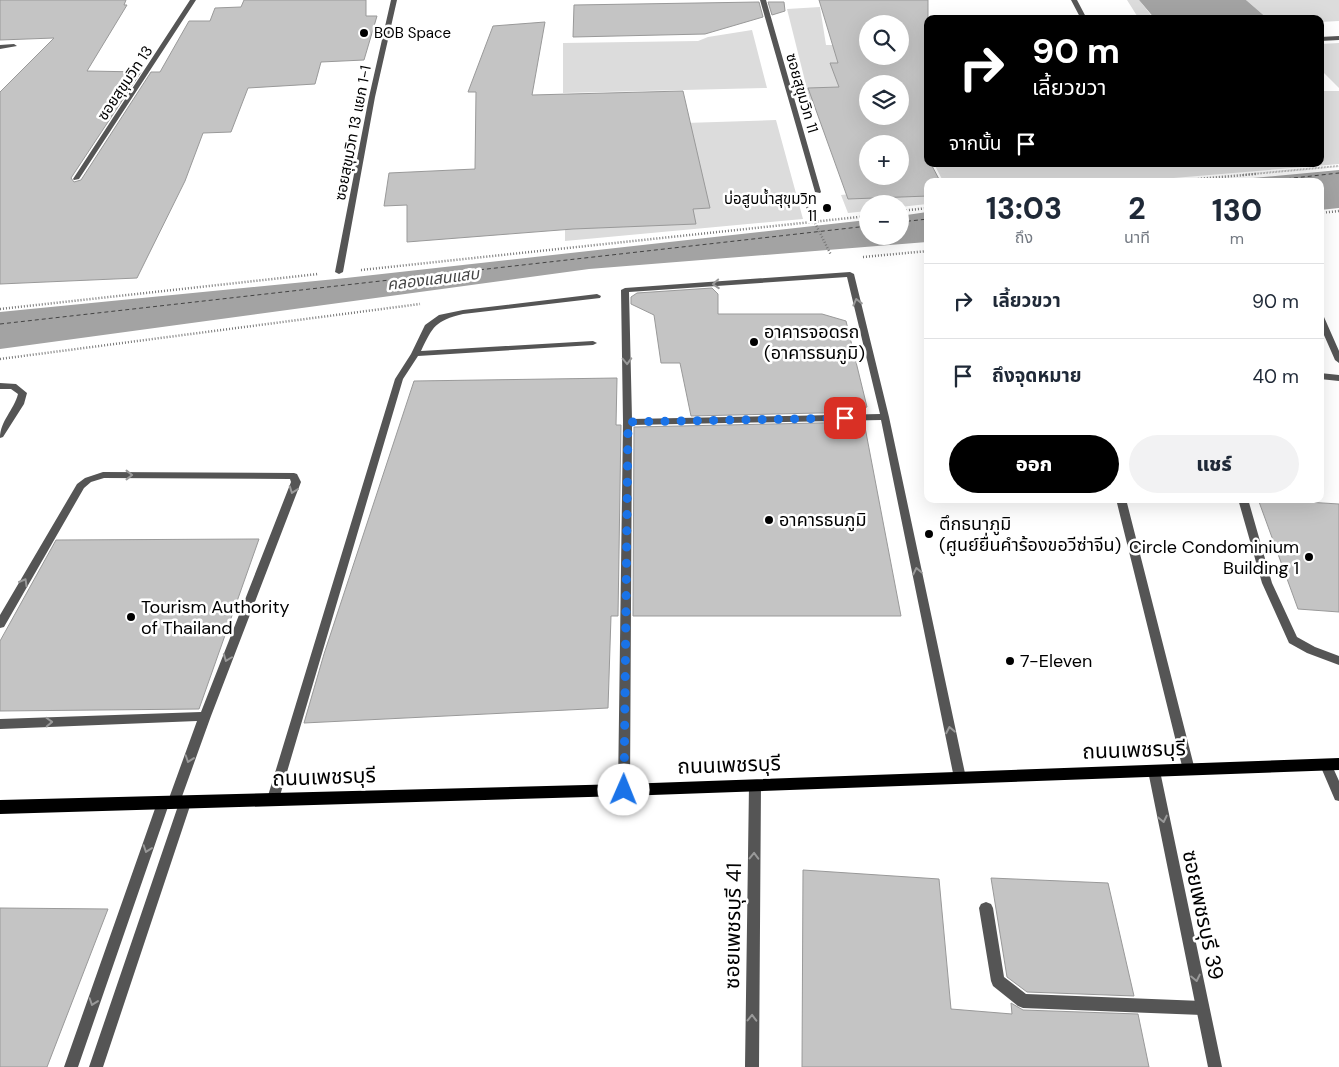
<!DOCTYPE html>
<html lang="th">
<head>
<meta charset="utf-8">
<style>
	body { margin:0; font-family:"DM Sans","Noto Sans Thai",sans-serif; background:#f2f2f3; color:#1f2937; height:100vh; display:flex; flex-direction:column; font-size:19px; white-space:nowrap }
	* { box-sizing:border-box; margin:0 }
	p { font-size:16px; color:#747a83 }
	.icon { flex:none; width:28px; height:28px; fill:none; stroke:currentColor; stroke-width:2; stroke-linecap:round; stroke-linejoin:round }
	.map { position:relative; flex:1; overflow:hidden }
	.side { position:absolute; left:924px; top:178px; width:400px; height:325px; display:flex; flex-direction:column; background:#fff; border-radius:10px; box-shadow:0 5px 20px #0002 }
	.side>* { flex:none }
	.guide { position:absolute; left:924px; top:15px; width:400px; height:152px; border-radius:10px; box-shadow:0 5px 20px #0002; background:#000; color:#fff; overflow:hidden }
	.fabs { position:absolute; left:859px; top:15px; display:grid; gap:10px }
	.fabs a { display:grid; place-items:center; width:50px; height:50px; border-radius:50%; background:#fff; box-shadow:0 5px 20px #0002; font-size:25px }
	.pin { position:absolute; display:grid; place-items:center; width:42px; height:42px; color:#fff; margin:-21px; border-radius:10px; box-shadow:0 2px 8px #0006 }
	.me { position:absolute; width:55px; margin:-28px; rotate:1deg; stroke-linejoin:round; filter:drop-shadow(0 0 4px #0008) }
	.turn { display:flex; align-items:center; gap:18px; height:105px; padding:0 25px; font-size:22px }
	.turn .icon { width:65px; height:65px; stroke-width:2.5 }
	.turn b { display:block; font-size:35px; line-height:42px }
	.then { display:flex; align-items:center; height:48px; padding:0 25px; background:#0003; gap:10px; font-size:19px }
	.eta { display:flex; justify-content:space-evenly; align-items:center; height:85px; text-align:center }
	.eta b { font-size:30px; font-weight:800; line-height:35px }
	.action { display:flex; gap:10px; margin-top:auto; padding:10px 25px }
	.action a { flex:1; height:58px; border-radius:30px; background:#000; color:#fff; font-size:20px; font-weight:800; line-height:58px; text-align:center }
	.action a+a { background:#f2f2f3; color:#1f2937 }
	ul { padding:0; list-style:none }
	li { display:flex; align-items:center; gap:15px; height:75px; padding:0 25px; border-top:1px solid #e0e1e3 }
	li div { flex:1 }
	li b { display:block; font-size:19px }
	li em { font-style:normal }
	.map>svg:first-child { display:block }
	.green { fill:#dcdcdc }
	.water { fill:#a3a3a3 }
	.lines { fill:none; stroke-linecap:round; stroke-linejoin:round }
	.ferry { stroke:#444; stroke-width:1; stroke-dasharray:4 3; stroke-linecap:butt }
	.building { fill:#c4c4c4; stroke:#999; fill-rule:evenodd }
	.path-far1 { stroke:#777; stroke-width:2; stroke-dasharray:0.5 1; stroke-linecap:butt }
	.path { stroke:#777; stroke-width:2.5; stroke-dasharray:1 2; stroke-linecap:butt }
	.lane { fill:#555; fill-rule:evenodd }
	.street { fill:#555; fill-rule:evenodd }
	.primary { fill:#000; fill-rule:evenodd }
	.oneway { stroke:#999 }
	.route { stroke:#1a73e8; stroke-width:9; stroke-dasharray:0 16.2 }
	.poi-dot { fill:#000; stroke:#fff; stroke-width:2 }
	.labels { text-anchor:middle; dominant-baseline:central; stroke-width:5; stroke-linejoin:round; paint-order:stroke }
	.far-poi-label { font-size:15px; fill:#000; stroke:#fff; text-anchor:start }
	.far-street-label { font-size:15px; fill:#000; stroke:#fff }
	.far-water-label { font-size:16px; font-style:italic; fill:#444; stroke:#fff }
	.poi-label { font-size:18px; fill:#000; stroke:#fff; text-anchor:start }
	.near-street-label { font-size:21px; fill:#000; stroke:#fff }
</style>
</head>
<body>
<div class="map">
<svg width="1339" height="1067" viewBox="0 0 1339 1067">
	<rect width="100%" height="100%" fill="#fff"/>
	<path class="green" d="M1127,0H1139L1154,19H1139Z
		M1246,0H1339V21L1320,22V19H1268Z
		M820,7L826,45H867L868,56H900L927,45L896,69L843,65L847,100L810,101L787,9Z
		M752,30L767,88L563,93V43L698,41L708,37Z
		M1339,43V88L1320,69V44Z
		M1320,91H1339V164L1138,181H943L934,164H1320Z
		M776,120L803,219L565,241V205L685,123Z
		M927,186V204L900,207V204H868L867,211L848,213L841,195Z"/>
	<path class="water" d="M1139,0H1246L1268,19H1155Z
		M1339,170V208L1320,210V181H1220Z
		M927,212V242L589,269L0,349V312L346,278L867,220L868,236H900V216Z"/>
	<g class="lines">
		<path class="ferry" d="M1266,181L1339,173
			M900,222L928,219
			M0,324L868,226"/>
	</g>
	<path class="building" d="M0,0H126L124,5H127L87,71L141,72L71,178L74,182L81,180L151,72H160L189,21H210L215,8L241,7L244,0H366V16H377L364,60L321,62L315,84L248,88L231,132L203,133L185,181L137,278L0,284V92L54,38L0,40Z
		M819,0H928V164H931L940,181H928V196L848,199L808,88L839,87L830,63H838ZM868,24H900V56H868ZM868,84H900V116H868ZM868,144H900V176H868Z
		M759,2L763,17L705,34L573,37L574,5Z
		M768,2H784L785,11L772,15Z
		M545,22L532,95L683,91L710,208L693,209L696,224L573,229L407,242V205L384,206L389,173L475,169L476,92H468L493,26Z
		M712,288L718,294V314H822L846,321L867,407L861,409L862,412L691,416L680,363H661L654,315L631,304V297L637,293Z
		M617,378L616,425H621L618,616H611L608,708L304,723L324,654L414,381Z
		M864,422L901,616H633L634,427Z
		M1258,499L1339,504V612L1298,609Z
		M259,539L199,709L0,711V641L56,540Z
		M803,870L939,879L951,1009L1012,1014L1011,1003L1023,1010L1138,1014L1149,1067H802Z
		M991,878L1108,883L1134,996L1027,992L1007,977Z
		M0,908L108,909L47,1067H0Z"/>
	<g class="lines">
		<path class="path-far1" d="M1242,175L1339,166"/>
		<path class="path" d="M1174,181L1256,174
			M807,207L831,255
			M900,211L928,208
			M1320,213L1339,211
			M863,257L928,251
			M361,270L868,216
			M0,309L318,274
			M0,359L420,304"/>
		<path class="lane" d="M850,272L854,274L889,417L966,778L964,782L960,783L956,782L954,778L881,420L632,425L630,790L628,794L624,795L620,794L618,790L623,422L621,290L625,288ZM847,277L880,414L632,419L629,292Z
			M597,294L601,296L600,298L463,314C435,321 433,326 421,351L593,341L597,343L593,345L418,356L403,379L279,799L277,803L273,804L269,803L267,799L395,379L411,354L425,325L439,315L463,310Z
			M1320,315L1324,317L1339,351V363L1335,360L1320,326Z
			M1320,373L1339,375V381L1320,379Z
			M0,383L16,384L27,393L24,404L3,437L0,438C0,421 14,410 18,394L11,389H0Z
			M103,472L294,473L297,474L301,482L211,716L180,802L178,806L174,807L169,804L78,1067H64L157,803L159,799L163,798L168,801L197,721L0,729V719L201,712L291,482L290,479L104,478L91,482L84,488L4,627L0,628V615L77,484L85,478Z
			M1116,499H1126L1195,770L1193,774L1189,775L1185,774L1183,770Z
			M1238,499H1248L1272,583L1297,637L1315,647L1339,656V665L1307,653L1289,643L1262,583Z
			M1326,760L1330,761L1339,781V801L1335,800L1320,765L1322,761Z
			M986,902L991,904L993,908L1004,977L1026,994L1202,1001L1207,1003L1209,1008L1207,1013L1202,1015L1023,1008L1018,1006L993,986L991,981L979,908L981,904Z"/>
		<path class="street" d="M190,0H196L79,179L74,180L73,179Z
			M391,0H397L375,97L343,272L339,274L335,272L369,97Z
			M760,0H766L821,192L820,193L815,192Z
			M1071,0H1077L1087,19H1081Z
			M1339,36V40L1320,41V37Z
			M0,45L14,44L17,46L0,49Z
			M1154,766L1158,767L1160,771L1222,1067H1208L1148,771L1150,767Z
			M755,780L759,781L761,785L759,1067H745L749,785L751,781Z
			M185,798L189,799L191,803L103,1067H89L179,803L181,799Z"/>
		<path class="primary" d="M1339,758V770L624,796L0,814V800L624,784Z"/>
	</g>
	<defs><path id="oneway-chevron" d="M-2-3.5L2.5 0L-2 3.5" fill="none" stroke-width="1.6" stroke-linecap="round" stroke-linejoin="round" transform="scale(1.25)"/></defs>
	<g class="oneway">
		<use href="#oneway-chevron" transform="translate(716 284) rotate(176)"/>
		<use href="#oneway-chevron" transform="translate(857 302) rotate(-104)"/>
		<use href="#oneway-chevron" transform="translate(627 361) rotate(88)"/>
		<use href="#oneway-chevron" transform="translate(129 475)"/>
		<use href="#oneway-chevron" transform="translate(293 490) rotate(110)"/>
		<use href="#oneway-chevron" transform="translate(917 571) rotate(-102)"/>
		<use href="#oneway-chevron" transform="translate(24 582) rotate(-60)"/>
		<use href="#oneway-chevron" transform="translate(227 658) rotate(111)"/>
		<use href="#oneway-chevron" transform="translate(49 722) rotate(-2)"/>
		<use href="#oneway-chevron" transform="translate(950 730) rotate(-101)"/>
		<use href="#oneway-chevron" transform="translate(189 759) rotate(109)"/>
		<use href="#oneway-chevron" transform="translate(1163 819) rotate(78)"/>
		<use href="#oneway-chevron" transform="translate(147 849) rotate(109)"/>
		<use href="#oneway-chevron" transform="translate(754 856) rotate(-89)"/>
		<use href="#oneway-chevron" transform="translate(1196 978) rotate(78)"/>
		<use href="#oneway-chevron" transform="translate(93 1002) rotate(109)"/>
		<use href="#oneway-chevron" transform="translate(752 1018) rotate(-89)"/>
	</g>
	<g class="lines">
		<path class="route" d="M624,790L628,422L845,418"/>
	</g>
	<g class="poi-dot">
		<circle cx="364" cy="33" r="5"/>
		<circle cx="827" cy="208" r="5"/>
		<circle cx="754" cy="342" r="5"/>
		<circle cx="769" cy="520" r="5"/>
		<circle cx="929" cy="534" r="5"/>
		<circle cx="1309" cy="557" r="5"/>
		<circle cx="131" cy="617" r="5"/>
		<circle cx="1010" cy="661" r="5"/>
	</g>
	<g class="labels">
		<g class="far-poi-label">
			<text x="374" y="33">BOB Space</text>
			<text x="817" y="199" text-anchor="end">บ่อสูบน้ำสุขุมวิท<tspan x="817" dy="17">11</tspan></text>
		</g>
		<g class="far-street-label">
			<text transform="translate(125 83) rotate(-56)">ซอยสุขุมวิท 13</text>
			<text transform="translate(802 93) rotate(74)">ซอยสุขุมวิท 11</text>
			<text transform="translate(353 133) rotate(-79)">ซอยสุขุมวิท 13 แยก 1-1</text>
		</g>
		<g class="far-water-label">
			<text transform="translate(433 279) rotate(-7)">คลองแสนแสบ</text>
		</g>
		<g class="poi-label">
			<text x="764" y="332">อาคารจอดรถ<tspan x="764" dy="21">(อาคารธนภูมิ)</tspan></text>
			<text x="779" y="520">อาคารธนภูมิ</text>
			<text x="939" y="524">ตึกธนาภูมิ<tspan x="939" dy="21">(ศูนย์ยื่นคำร้องขอวีซ่าจีน)</tspan></text>
			<text x="1299" y="547" text-anchor="end">Circle Condominium<tspan x="1299" dy="21">Building 1</tspan></text>
			<text x="141" y="607">Tourism Authority<tspan x="141" dy="21">of Thailand</tspan></text>
			<text x="1020" y="661">7-Eleven</text>
		</g>
		<g class="near-street-label">
			<text transform="translate(1134 750) rotate(-2)">ถนนเพชรบุรี</text>
			<text transform="translate(729 765) rotate(-2)">ถนนเพชรบุรี</text>
			<text transform="translate(324 777) rotate(-2)">ถนนเพชรบุรี</text>
			<text transform="translate(1203 915) rotate(78)">ซอยเพชรบุรี 39</text>
			<text transform="translate(733 926) rotate(-89)">ซอยเพชรบุรี 41</text>
		</g>
	</g>
</svg>
<div class="fabs">
<a><svg class="icon" aria-label="search" viewBox="0 0 24 24"><circle cx="10" cy="10" r="6"/><path d="M15 15l6 6"/></svg></a>
<a><svg class="icon" aria-label="layers" viewBox="0 0 24 24"><path d="M12 4l9 5-9 5-9-5zM3 14l9 5 9-5"/></svg></a>
<a>+</a>
<a>−</a>
</div>
<div class="pin" style="left:845px;top:418px;background:#d93025"><svg class="icon" aria-label="arrive" viewBox="0 0 24 24"><path d="M6 21V4h12l-3 4 3 4H6"/></svg></div>
<svg class="me" style="left:624px;top:790px" viewBox="-20 -20 40 40"><circle r="19" fill="#fff"/><path d="M0-13L10 11 0 6-10 11z" fill="#1a73e8"/></svg>
<div class="guide">
<div class="turn"><svg class="icon" aria-label="right" viewBox="0 0 24 24"><path d="M7 20v-9h11M14 6l5 5-5 5"/></svg><div><b>90 m</b>เลี้ยวขวา</div></div>
<div class="then">จากนั้น<svg class="icon" aria-label="arrive" viewBox="0 0 24 24"><path d="M6 21V4h12l-3 4 3 4H6"/></svg></div>
</div>
<section class="side">
<div class="eta">
<div><b>13:03</b><p>ถึง</p></div>
<div><b>2</b><p>นาที</p></div>
<div><b>130</b><p>m</p></div>
</div>
<ul>
<li><svg class="icon" aria-label="right" viewBox="0 0 24 24"><path d="M7 20v-9h11M14 6l5 5-5 5"/></svg><div><b>เลี้ยวขวา</b></div><em>90 m</em></li>
<li><svg class="icon" aria-label="arrive" viewBox="0 0 24 24"><path d="M6 21V4h12l-3 4 3 4H6"/></svg><div><b>ถึงจุดหมาย</b></div><em>40 m</em></li>
</ul>
<div class="action"><a>ออก</a><a>แชร์</a></div>
</section>
</div>
</body>
</html>
